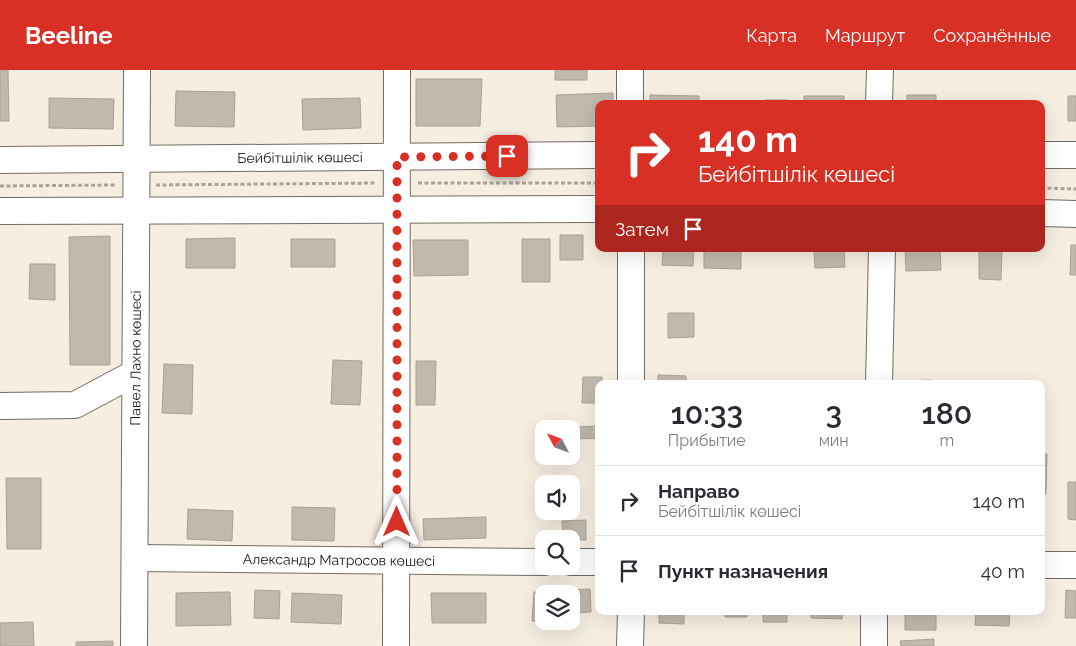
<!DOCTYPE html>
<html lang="ru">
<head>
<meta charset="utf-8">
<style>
	body { margin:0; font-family:Raleway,sans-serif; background:#f7f7f7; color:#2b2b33; height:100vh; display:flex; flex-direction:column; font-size:19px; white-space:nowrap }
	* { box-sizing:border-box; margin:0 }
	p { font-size:16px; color:#7c7c81 }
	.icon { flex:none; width:28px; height:28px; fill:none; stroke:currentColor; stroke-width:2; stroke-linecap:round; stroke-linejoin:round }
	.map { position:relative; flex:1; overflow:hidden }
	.drawer { position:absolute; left:595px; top:310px; width:450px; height:235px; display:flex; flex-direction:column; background:#fff; border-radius:10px; box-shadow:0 5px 20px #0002 }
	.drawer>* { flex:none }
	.hud { position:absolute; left:595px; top:30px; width:450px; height:152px; border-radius:10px; box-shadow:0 5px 20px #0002; background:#d93025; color:#fff; overflow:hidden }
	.needle { width:32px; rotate:311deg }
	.fabs { position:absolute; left:535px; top:350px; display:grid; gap:10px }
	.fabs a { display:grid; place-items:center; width:45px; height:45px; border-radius:10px; background:#fff; box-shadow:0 5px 20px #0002; font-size:25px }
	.pin { position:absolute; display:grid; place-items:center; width:42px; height:42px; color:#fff; margin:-21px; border-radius:10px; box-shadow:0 2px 8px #0006 }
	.me { position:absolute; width:55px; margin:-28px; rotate:0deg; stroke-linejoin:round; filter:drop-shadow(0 0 4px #0008) }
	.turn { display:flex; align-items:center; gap:18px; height:105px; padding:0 20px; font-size:22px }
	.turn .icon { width:65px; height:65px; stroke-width:2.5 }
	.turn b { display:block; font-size:35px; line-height:42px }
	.then { display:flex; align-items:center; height:48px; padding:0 20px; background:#0003; gap:10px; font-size:19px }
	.eta { display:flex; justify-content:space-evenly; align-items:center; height:85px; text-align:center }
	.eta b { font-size:30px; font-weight:600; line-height:35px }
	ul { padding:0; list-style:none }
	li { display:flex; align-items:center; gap:15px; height:70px; padding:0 20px; border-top:1px solid #e1e1e2 }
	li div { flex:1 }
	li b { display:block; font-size:19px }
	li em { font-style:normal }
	header { display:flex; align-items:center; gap:30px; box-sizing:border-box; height:70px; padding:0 25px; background:#d93025; color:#fff }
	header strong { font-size:24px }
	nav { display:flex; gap:28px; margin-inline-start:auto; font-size:18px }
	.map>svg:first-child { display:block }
	.building { fill:#c2b9ae; stroke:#aaa196 }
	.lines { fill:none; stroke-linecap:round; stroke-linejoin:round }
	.minor-casing { stroke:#746b61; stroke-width:28 }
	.path { stroke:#a9a299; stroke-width:3; stroke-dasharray:4 2.5; stroke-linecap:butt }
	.minor { stroke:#fff; stroke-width:26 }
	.route { stroke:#d93025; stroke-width:9; stroke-dasharray:0 16.2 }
	.labels { text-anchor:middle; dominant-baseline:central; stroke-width:4.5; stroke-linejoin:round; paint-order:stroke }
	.street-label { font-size:14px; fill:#1b1814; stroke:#f7eee2 }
</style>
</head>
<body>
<header>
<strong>Beeline</strong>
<nav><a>Карта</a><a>Маршрут</a><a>Сохранённые</a></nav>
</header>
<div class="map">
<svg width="1076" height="576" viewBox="0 0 1076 576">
	<rect width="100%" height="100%" fill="#f7eee2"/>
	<path class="building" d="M0,0H8L9,51H0Z
		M555,0H587V10H555Z
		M416,9H482L480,56H416Z
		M176,21L235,22L234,57L175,56Z
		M613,23V34H599V56L557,57L556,25Z
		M650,25L699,26V34H650Z
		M907,25H936V34H907Z
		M804,26H844V34H804Z
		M1068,26H1076V51H1068Z
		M49,28L114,29L113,59L49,58Z
		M360,28L361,58L303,60L302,29Z
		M765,30H788V34H765Z
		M560,165H583V190H560Z
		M110,166V295H70L69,167Z
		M235,168V198H186V169Z
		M291,169H335V197H291Z
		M522,169H550V212H522Z
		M413,170H468V205L414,206Z
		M1071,175H1076V205H1070Z
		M663,179H694L693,196L662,195Z
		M704,179H741V199L704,198Z
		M814,179H844L845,197L815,198Z
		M905,179H940L941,200L906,201Z
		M979,179H1002L1001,210L979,209Z
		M30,194H55V230L29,229Z
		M668,243H694V267L668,268Z
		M333,290L362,291L360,335L331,334Z
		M416,291H436L435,335H416Z
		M164,294L193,295L192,344L162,343Z
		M658,305L686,306V314H658Z
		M583,307H602V314H599V333H582Z
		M931,310V314H904V311Z
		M599,356V368L578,369L577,357Z
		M1041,384H1047L1046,424L1041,423Z
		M6,408H41V479H7Z
		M1068,412H1076V450L1068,449Z
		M292,437L335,438L334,471L292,470Z
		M188,439L233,441L232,471L187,469Z
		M486,447V468L424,470L423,449Z
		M586,450V470L563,469L562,451Z
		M590,519L591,542L571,543V524H565V520Z
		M255,520L280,521L279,549L254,548Z
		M1066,520L1076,521V548H1065Z
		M230,522L231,555L176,556V523Z
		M534,522L559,523L544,524V551H532Z
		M292,523L342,525L341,554L291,552Z
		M431,523H486V553H432Z
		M659,541H684V554L659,553Z
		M725,541H747V547H725Z
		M763,541H787V552H763Z
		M811,541H843L842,549L811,548Z
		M905,541H936V560H905Z
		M976,541H1010L1009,556L975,555Z
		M33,552L34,576H0V553Z
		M934,569V576H901L900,571Z
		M113,571V576H76V572Z"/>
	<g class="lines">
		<g class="minor-casing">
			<g id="minor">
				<path d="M630,0V34"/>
				<path d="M879,34L880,0"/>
				<path d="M1041,85H1076"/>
				<path id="s1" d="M0,90L599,85"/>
				<path d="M0,141L599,139"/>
				<path d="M1041,143L1076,144"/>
				<path d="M631,314V179"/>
				<path d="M879,314L882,179"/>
				<path d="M0,336L75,335L135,303"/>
				<path id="s2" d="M135,488L544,492"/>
				<path d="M571,492H599"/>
				<path d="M1041,495H1076"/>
				<path id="s3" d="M134,576L137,0"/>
				<path d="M396,576L397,0"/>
				<path d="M630,576L631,541"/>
				<path d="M874,576V541"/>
			</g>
		</g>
		<path class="path" d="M418,113H599
			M156,115L377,113
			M0,116L117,115
			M1041,118L1076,119"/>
		<use href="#minor" class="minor"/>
	</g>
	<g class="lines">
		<path class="route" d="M397,452V87L507,86"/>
	</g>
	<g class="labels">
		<g class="street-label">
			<text stroke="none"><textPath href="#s1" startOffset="300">Бейбітшілік көшесі</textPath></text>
			<text stroke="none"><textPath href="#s3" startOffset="288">Павел Лахно көшесі</textPath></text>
			<text stroke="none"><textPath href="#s2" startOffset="204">Александр Матросов көшесі</textPath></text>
		</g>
	</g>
</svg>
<div class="fabs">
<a><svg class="needle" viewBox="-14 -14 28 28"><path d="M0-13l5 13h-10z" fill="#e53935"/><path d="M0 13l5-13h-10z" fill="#7c7c81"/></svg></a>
<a><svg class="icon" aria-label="sound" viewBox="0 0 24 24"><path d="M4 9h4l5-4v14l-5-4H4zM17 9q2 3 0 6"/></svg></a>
<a><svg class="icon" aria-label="search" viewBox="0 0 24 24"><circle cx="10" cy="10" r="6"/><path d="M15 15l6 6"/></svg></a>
<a><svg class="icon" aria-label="layers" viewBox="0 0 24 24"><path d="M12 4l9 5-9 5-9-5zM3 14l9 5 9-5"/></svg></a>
</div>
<div class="pin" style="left:507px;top:86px;background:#d93025"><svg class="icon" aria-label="arrive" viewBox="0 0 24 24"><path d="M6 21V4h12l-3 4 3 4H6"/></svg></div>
<svg class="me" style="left:397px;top:452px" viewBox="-20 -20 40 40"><path d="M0-17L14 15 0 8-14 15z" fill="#d93025" stroke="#fff" stroke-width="4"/></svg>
<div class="hud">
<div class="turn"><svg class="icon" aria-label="right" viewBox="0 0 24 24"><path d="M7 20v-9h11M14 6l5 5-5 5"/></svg><div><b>140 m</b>Бейбітшілік көшесі</div></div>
<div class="then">Затем<svg class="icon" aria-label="arrive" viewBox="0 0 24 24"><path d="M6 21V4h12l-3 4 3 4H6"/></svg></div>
</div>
<section class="drawer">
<div class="eta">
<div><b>10:33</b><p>Прибытие</p></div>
<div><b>3</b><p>мин</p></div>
<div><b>180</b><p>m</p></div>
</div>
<ul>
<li><svg class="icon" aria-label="right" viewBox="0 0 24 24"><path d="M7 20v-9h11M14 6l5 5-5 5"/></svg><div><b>Направо</b><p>Бейбітшілік көшесі</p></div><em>140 m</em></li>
<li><svg class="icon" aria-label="arrive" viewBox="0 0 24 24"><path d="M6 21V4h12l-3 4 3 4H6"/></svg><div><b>Пункт назначения</b></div><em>40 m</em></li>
</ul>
</section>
</div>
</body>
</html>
